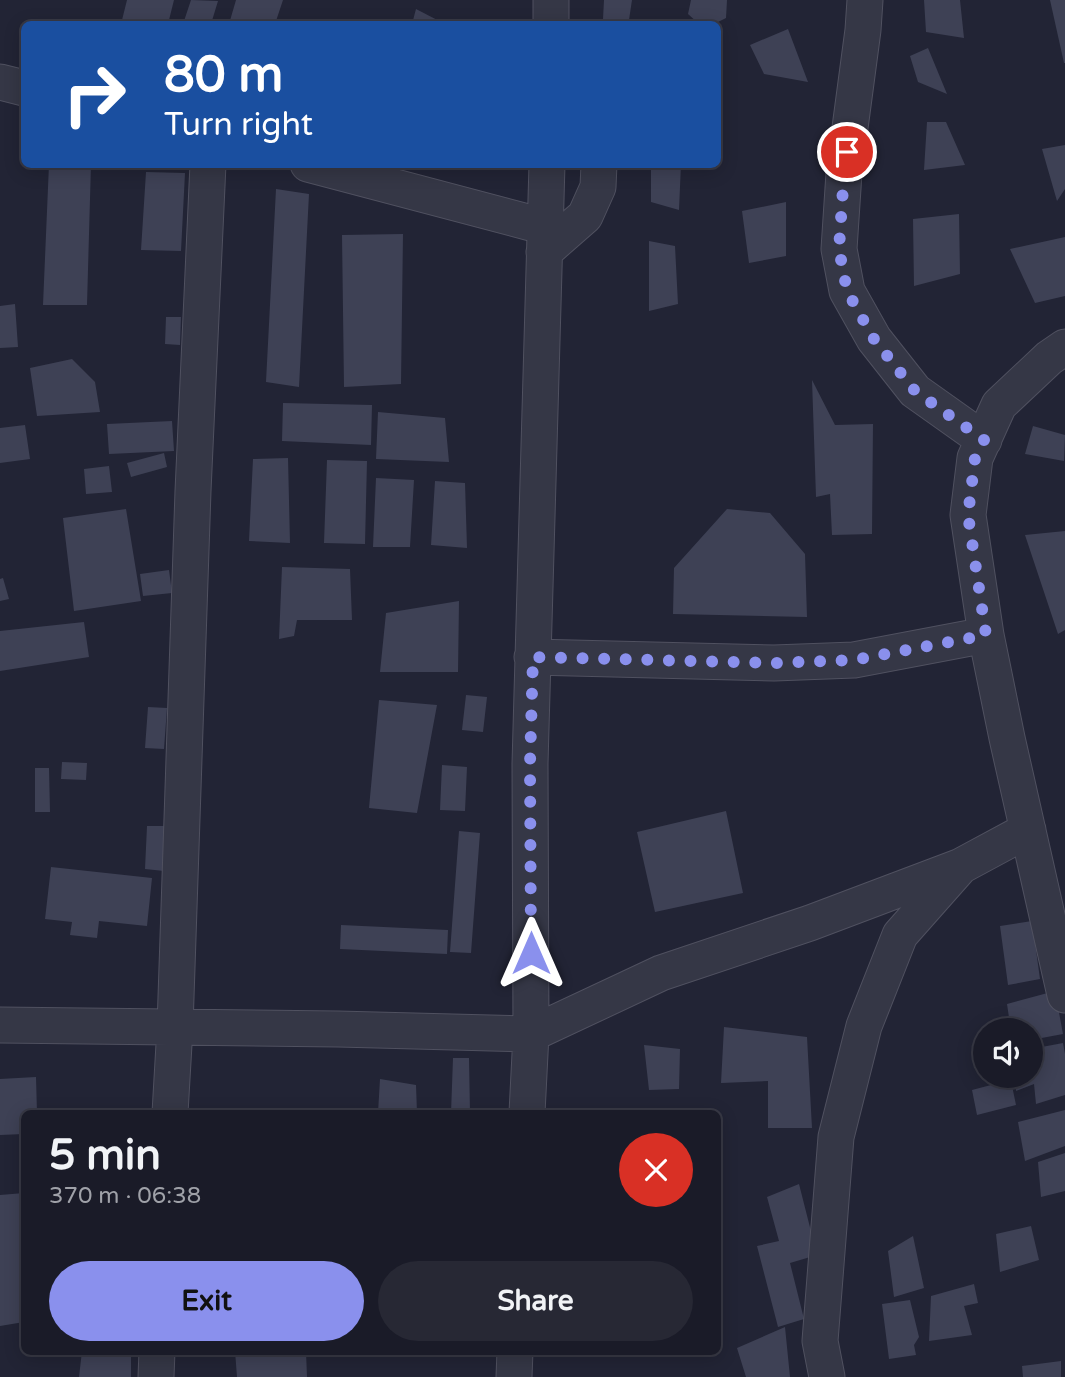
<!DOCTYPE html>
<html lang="en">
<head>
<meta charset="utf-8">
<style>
	body { margin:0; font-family:"Varela Round",sans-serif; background:#272834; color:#f1f3f6; height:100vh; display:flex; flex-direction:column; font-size:26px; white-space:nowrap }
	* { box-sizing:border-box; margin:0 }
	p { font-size:23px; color:#9fa1a8 }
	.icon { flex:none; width:38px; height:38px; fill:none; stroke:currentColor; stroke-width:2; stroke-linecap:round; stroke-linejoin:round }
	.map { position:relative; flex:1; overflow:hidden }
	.drawer { position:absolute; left:21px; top:1110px; width:700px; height:245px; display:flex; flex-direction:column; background:#1a1b28; border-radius:10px; box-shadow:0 4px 18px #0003,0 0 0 2px #383945 }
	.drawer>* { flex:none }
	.top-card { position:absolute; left:21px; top:21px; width:700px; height:147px; border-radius:10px; box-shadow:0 4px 18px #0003,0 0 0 2px #383945; background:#1a4fa0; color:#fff; overflow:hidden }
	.controls { position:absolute; left:973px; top:1018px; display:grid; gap:14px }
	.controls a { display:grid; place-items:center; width:70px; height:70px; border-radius:50%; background:#1a1b28; box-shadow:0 4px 18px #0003,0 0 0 2px #383945; font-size:35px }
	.pin { position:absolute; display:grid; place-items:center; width:60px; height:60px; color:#fff; margin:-30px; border:4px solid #fff; border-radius:50%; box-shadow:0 2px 7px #0007 }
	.me { position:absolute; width:77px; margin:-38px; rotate:0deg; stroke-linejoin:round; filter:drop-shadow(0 0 5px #0008) }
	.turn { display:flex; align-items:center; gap:24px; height:147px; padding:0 28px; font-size:32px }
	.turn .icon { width:91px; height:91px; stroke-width:2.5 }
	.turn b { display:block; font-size:49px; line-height:60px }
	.round { display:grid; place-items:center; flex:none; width:74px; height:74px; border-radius:37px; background:#272834 }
	.summary { display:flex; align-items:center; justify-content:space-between; height:119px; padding:0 28px }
	h1 { font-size:42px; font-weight:700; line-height:52px }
	.button { display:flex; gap:14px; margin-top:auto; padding:14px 28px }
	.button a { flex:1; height:80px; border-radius:42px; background:#8a90ed; color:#111; font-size:28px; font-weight:700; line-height:80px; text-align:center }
	.button a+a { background:#272834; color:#f1f3f6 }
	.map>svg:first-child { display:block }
	.building { fill:#3e4155 }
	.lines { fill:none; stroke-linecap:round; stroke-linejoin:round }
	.minor-casing { stroke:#505160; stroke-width:37 }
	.minor { stroke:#353746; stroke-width:35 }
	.route { stroke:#8a90ed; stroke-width:12; stroke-dasharray:0 21.6 }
</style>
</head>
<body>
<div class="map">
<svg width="1065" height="1377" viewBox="0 0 1065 1377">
	<rect width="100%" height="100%" fill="#222435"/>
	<path class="building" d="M127,0H174L168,24H121Z
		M191,0L218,1L211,24H183Z
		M236,0H283L275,24H229Z
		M604,0H632L629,20L603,19Z
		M691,0H727L726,18L714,24H699L688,14Z
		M924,0H960L964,38L926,32Z
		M1050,0H1065V63H1064Z
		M416,9L445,24H412Z
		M788,29L808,82L764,74L750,45Z
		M928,48L947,94L918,82L910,56Z
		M927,122H946L965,165L924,170Z
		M1065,145V189L1057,201L1042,149Z
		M49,164H91L87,305H43Z
		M651,164H681L679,210L651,202Z
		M146,172L185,173L181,251L141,250Z
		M276,189L309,194L299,387L266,382Z
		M786,202V256L749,263L742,211Z
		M959,214L960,274L914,286L913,219Z
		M403,234L401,384L344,387L342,235Z
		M1065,237V296L1035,303L1010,249Z
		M649,241L675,246L678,304L649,311Z
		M15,304L18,347L0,348V306Z
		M166,317H181L180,345L165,344Z
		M72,359L95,382L100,412L37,416L30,368Z
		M812,380L835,425L873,424L872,534L832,535L830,494L816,497Z
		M283,403L372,405L371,445L282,441Z
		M378,412L445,418L449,462L376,459Z
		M172,421L174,451L109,454L107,424Z
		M25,425L30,459L0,463V428Z
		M1033,426L1065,435L1064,461L1025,454Z
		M164,453L167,467L131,477L127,463Z
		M288,458L290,543L249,541L253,459Z
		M327,460L367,461L365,544L324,543Z
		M109,466L112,492L86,494L84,469Z
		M376,478L414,480L410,547H373Z
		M435,481L465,483L467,548L431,545Z
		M126,509L141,601L74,611L63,518Z
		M727,509L770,513L805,554L807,617L673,614L674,568Z
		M1065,531V630L1058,634L1025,535Z
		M282,567L350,569L352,620H297L294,636L279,639Z
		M169,570L172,593L143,596L140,574Z
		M3,578L9,599L0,601V579Z
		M459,601L458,672H380L386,613Z
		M84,622L89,657L0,671V631Z
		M466,695L487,697L483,732L462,730Z
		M379,700L437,705L417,813L369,808Z
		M148,707L167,708L164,749L145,748Z
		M62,762L87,763L86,780L61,779Z
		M442,765L467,767L465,811L440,810Z
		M35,768H49L50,812H35Z
		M726,811L743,893L655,912L637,832Z
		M147,826H166L164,871L145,869Z
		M459,831L480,833L471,953L450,952Z
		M51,867L152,878L147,926L99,921L97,938L70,935L72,922L45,919Z
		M1032,921L1040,979L1008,985L1000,926Z
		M341,925L448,930L447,954L340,949Z
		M1055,991L1063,1034L1031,1040V1031H1011L1007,1004Z
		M724,1027L807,1037L812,1128H768V1081L721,1083Z
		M1063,1043L1065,1054V1095L1036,1104L1034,1084L1016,1091L1015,1076H1031V1049Z
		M644,1045L680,1049L679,1089L649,1090Z
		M453,1058H469L470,1113H451Z
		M989,1076H1010L1016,1105L977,1115L972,1090L991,1085Z
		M36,1077L37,1113H24V1134L0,1135V1079Z
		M380,1079L416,1085L417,1113H378Z
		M1065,1110V1146L1025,1161L1018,1122Z
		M1065,1153V1191L1041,1197L1038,1162Z
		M799,1184L817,1255L790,1263L804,1319L778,1327L757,1246L779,1241L767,1197Z
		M24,1193V1322L0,1326V1195Z
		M1031,1226L1039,1260L1000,1272L996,1234Z
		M913,1236L924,1288L894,1297L888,1251Z
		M974,1284L978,1303L964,1306L972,1335L929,1341L931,1296Z
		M910,1300L919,1337L914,1345L916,1355L889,1359L882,1304Z
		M785,1327L790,1377H746L737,1348Z
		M82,1351H131V1377H79Z
		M235,1351H306L307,1377H237Z
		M1061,1361V1377H1023L1022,1366Z"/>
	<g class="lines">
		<g class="minor-casing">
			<path id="minor" d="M865,0L863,30L844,173L839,249L847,291L874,339L915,391L984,440
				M551,24V0
				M0,82L24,88
				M308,164L546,227
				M544,252L585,216L598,187L599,164
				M1065,347L1049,358L999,405L975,458L968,515L986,635L1007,738L1065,995
				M532,657L774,663L854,660L986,635
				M0,1025L338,1029L531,1034L661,973L810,923L961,866
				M170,1113L175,1027L193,491L208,164
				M527,1113L531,1034L530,764L547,164
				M156,1377L157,1351
				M514,1377L515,1351
				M827,1377L820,1341L836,1137L864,1026L900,935L961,866L1028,830"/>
		</g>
		<use href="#minor" class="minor"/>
	</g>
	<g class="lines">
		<path class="route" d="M531,953L530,764L533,657L774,663L854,660L986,635L968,515L975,458L984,440L915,391L874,339L847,291L839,249L844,173L847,152"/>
	</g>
</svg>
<div class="controls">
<a><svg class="icon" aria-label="sound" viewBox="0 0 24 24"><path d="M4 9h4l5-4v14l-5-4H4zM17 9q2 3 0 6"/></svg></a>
</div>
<div class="pin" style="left:847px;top:152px;background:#d93025"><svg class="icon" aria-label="arrive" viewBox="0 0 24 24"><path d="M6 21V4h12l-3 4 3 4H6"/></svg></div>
<svg class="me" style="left:531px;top:953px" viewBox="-20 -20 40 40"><path d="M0-17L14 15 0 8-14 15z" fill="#8a90ed" stroke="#fff" stroke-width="4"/></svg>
<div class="top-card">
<div class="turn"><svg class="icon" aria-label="right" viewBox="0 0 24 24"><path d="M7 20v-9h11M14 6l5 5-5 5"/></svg><div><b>80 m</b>Turn right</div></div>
</div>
<section class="drawer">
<div class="summary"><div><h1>5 min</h1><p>370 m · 06:38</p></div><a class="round" style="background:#d93025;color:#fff"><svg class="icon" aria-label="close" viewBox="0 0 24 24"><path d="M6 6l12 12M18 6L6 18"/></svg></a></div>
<div class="button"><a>Exit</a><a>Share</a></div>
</section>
</div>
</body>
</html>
